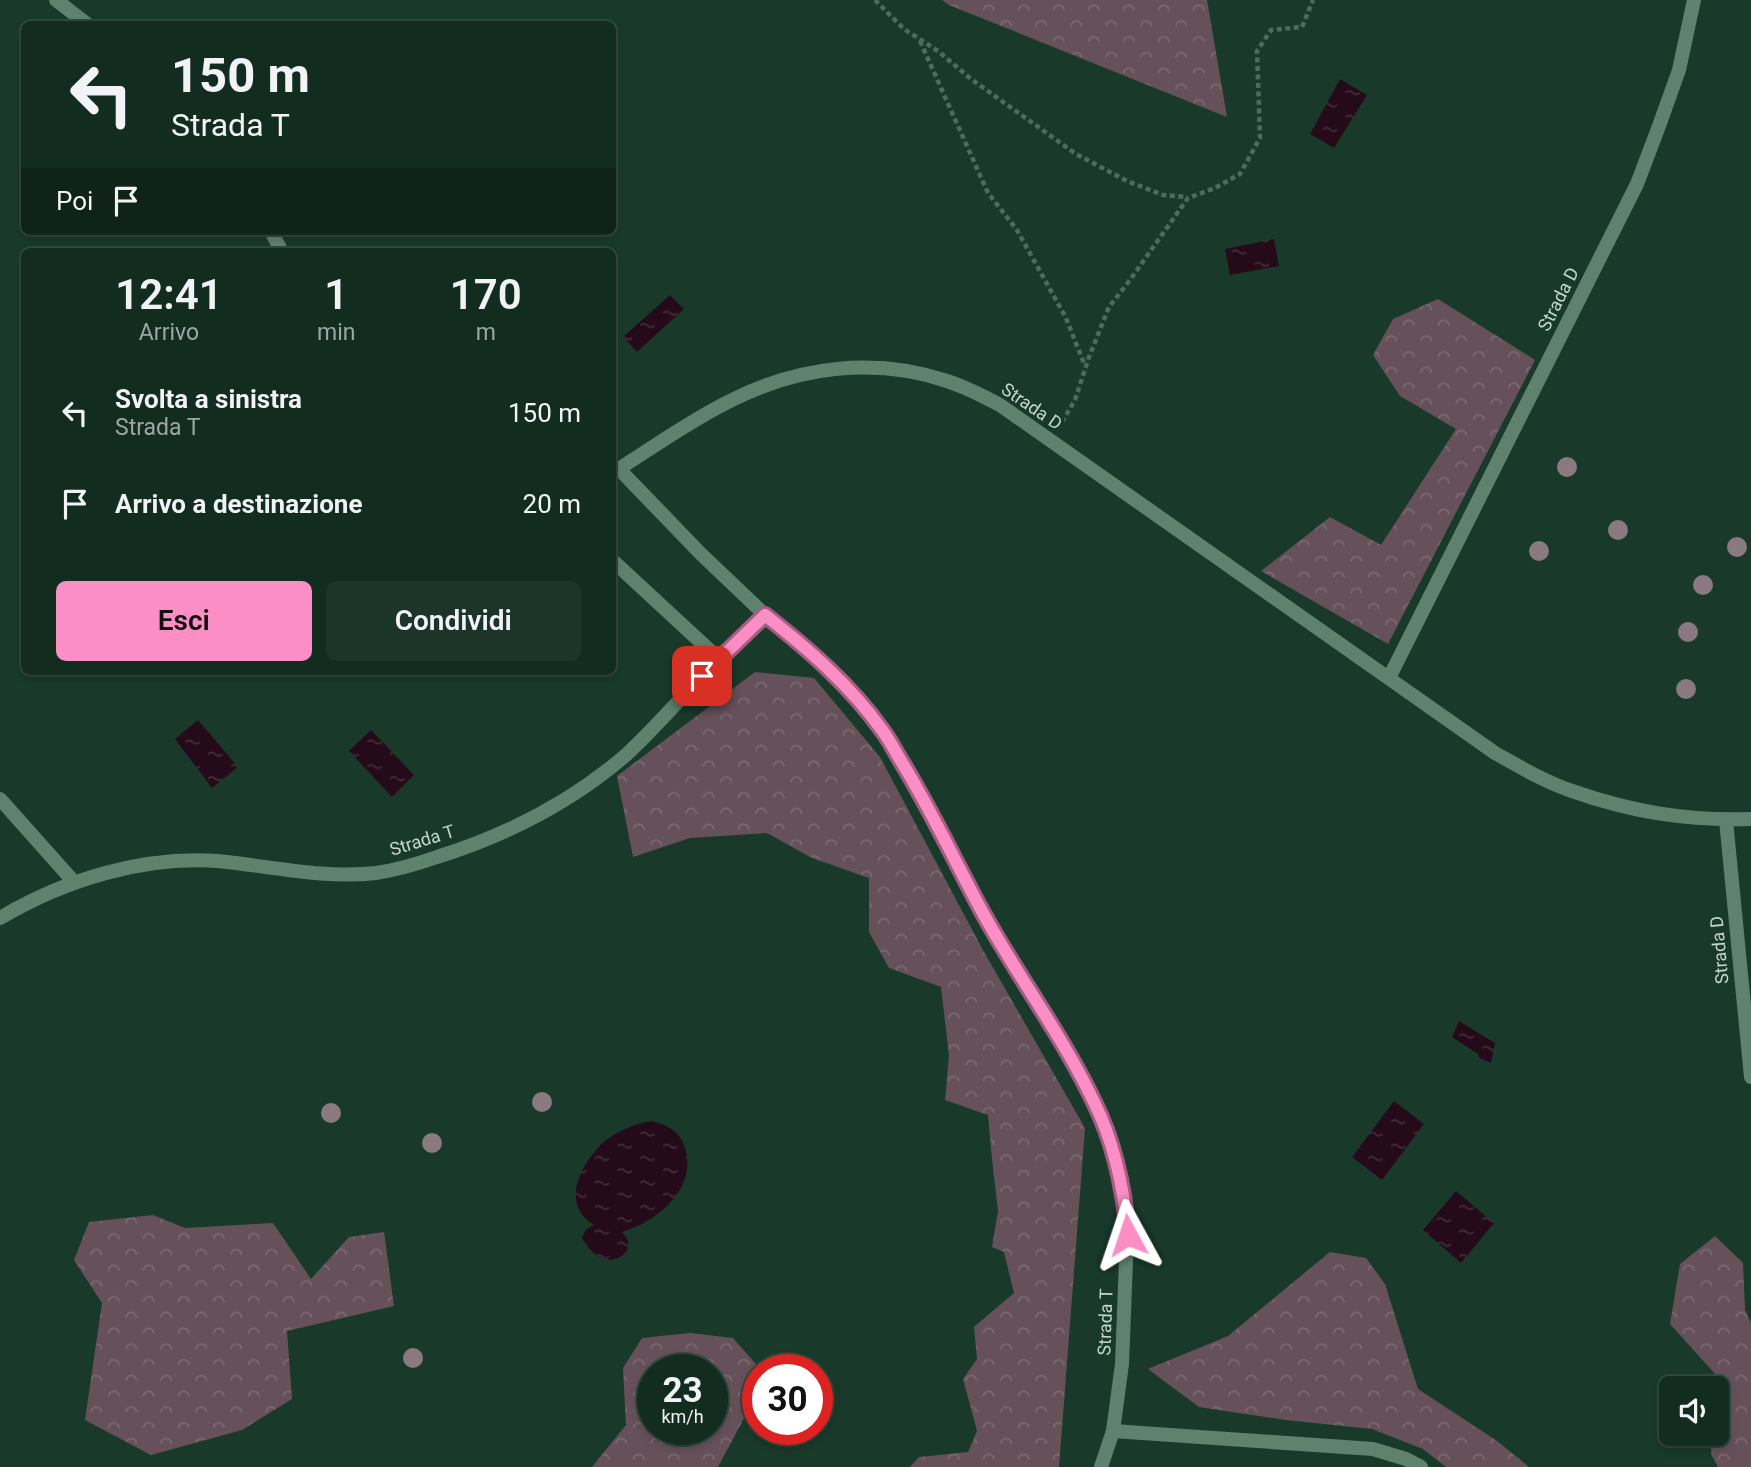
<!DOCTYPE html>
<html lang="it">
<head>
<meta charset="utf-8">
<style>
	body { margin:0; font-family:Roboto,sans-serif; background:#1c3429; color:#f1f3f6; height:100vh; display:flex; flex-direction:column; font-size:26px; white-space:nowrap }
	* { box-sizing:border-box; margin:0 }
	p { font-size:23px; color:#9da7a5 }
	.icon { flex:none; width:38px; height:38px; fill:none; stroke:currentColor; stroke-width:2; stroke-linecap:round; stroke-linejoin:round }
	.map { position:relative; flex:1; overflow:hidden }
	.sheet { position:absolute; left:21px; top:248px; width:595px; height:427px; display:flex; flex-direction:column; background:#132c20; border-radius:10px; box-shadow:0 4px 10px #0003,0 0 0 2px #32483e }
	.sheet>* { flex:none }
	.top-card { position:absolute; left:21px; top:21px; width:595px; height:214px; border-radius:10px; box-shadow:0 4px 10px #0003,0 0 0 2px #32483e; background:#132c20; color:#f1f3f6; overflow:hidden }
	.tools { position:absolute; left:1659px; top:1376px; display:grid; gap:14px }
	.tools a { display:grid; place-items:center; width:70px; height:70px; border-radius:10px; background:#132c20; box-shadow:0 4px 10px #0003,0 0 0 2px #32483e; font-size:35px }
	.speed { position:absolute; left:637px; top:1354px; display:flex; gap:14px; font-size:35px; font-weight:700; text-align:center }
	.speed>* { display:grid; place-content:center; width:91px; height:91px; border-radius:50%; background:#132c20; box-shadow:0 4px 10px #0003,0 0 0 2px #32483e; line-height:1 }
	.speed small { font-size:18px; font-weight:400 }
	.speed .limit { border:10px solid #d22; background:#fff; color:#111 }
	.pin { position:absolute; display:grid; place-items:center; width:60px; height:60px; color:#fff; margin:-30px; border-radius:14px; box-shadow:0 4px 10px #0006 }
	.me { position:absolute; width:77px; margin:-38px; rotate:355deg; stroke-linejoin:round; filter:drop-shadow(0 0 5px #0008) }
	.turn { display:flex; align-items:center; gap:24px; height:147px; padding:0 35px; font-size:32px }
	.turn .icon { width:91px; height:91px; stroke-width:2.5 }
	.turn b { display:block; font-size:49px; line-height:60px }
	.then { display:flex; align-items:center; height:66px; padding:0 35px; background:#0003; gap:14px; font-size:26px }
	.eta { display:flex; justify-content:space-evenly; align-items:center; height:119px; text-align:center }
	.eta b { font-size:42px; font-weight:600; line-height:49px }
	.primary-button { display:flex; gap:14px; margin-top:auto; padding:14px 35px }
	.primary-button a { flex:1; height:80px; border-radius:10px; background:#fb8fc5; color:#111; font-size:28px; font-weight:600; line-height:80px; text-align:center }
	.primary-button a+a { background:#1c3429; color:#f1f3f6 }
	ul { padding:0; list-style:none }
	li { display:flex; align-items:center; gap:21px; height:91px; padding:0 35px }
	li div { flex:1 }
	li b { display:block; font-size:26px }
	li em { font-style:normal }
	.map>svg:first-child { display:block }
	.forest { fill:url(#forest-crowns); fill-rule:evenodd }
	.water { fill:url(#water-ripples) }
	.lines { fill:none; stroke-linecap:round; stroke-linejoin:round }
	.path { stroke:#4f6b5d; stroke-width:4.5; stroke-dasharray:5 3.5; stroke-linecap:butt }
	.lane { stroke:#5f826f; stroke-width:14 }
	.street { stroke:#5f826f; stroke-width:14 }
	.tree { fill:#8a7980 }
	.route-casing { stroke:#a35d80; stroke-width:18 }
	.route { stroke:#fb8fc5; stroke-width:12 }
	.labels { text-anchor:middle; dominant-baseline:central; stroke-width:7; stroke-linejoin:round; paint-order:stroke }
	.street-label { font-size:18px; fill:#c4d7cc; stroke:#193a2a }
</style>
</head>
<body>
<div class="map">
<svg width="1751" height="1467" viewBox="0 0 1751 1467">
	<defs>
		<pattern id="forest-crowns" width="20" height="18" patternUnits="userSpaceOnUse" patternTransform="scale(1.75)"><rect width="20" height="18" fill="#66515a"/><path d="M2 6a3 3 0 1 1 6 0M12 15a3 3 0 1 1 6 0" fill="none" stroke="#7a6970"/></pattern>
		<pattern id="water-ripples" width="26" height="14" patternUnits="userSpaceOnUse" patternTransform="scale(1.75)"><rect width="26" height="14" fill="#250b19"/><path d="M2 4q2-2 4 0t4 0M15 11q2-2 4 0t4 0" fill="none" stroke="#432e39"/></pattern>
	</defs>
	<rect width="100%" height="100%" fill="#193a2a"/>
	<path class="forest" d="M942,0H1207L1227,117L949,5Z
		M1438,299L1535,360L1388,644L1261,571L1330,517L1381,545L1456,429L1400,396L1373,355L1393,319Z
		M755,672L814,678L880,757L984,952L1085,1128L1059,1467H910L919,1457L968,1452L977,1431L963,1379L977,1359L974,1327L1014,1293L1004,1252L992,1247L998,1211L992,1159L988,1115L945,1100L949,1055L941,987L889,968L869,932V878L812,858L767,833L690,838L633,857L617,776Z
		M153,1215L185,1228L273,1223L311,1279L349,1237L384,1232L394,1306L287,1331L292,1399L242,1430L151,1455L85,1420L102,1303L74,1260L89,1222Z
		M1715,1236L1743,1263L1745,1310L1751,1323V1467H1718L1711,1454L1712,1433H1717L1716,1375L1670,1324L1680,1264Z
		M1330,1252L1366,1258L1385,1284L1418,1389L1497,1441L1529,1467H1446L1423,1449L1372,1429L1286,1420L1199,1407L1148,1369L1228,1336Z
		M690,1333L733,1338L761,1370H758V1392L718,1467H592L626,1425L623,1368L642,1338ZM653,1370H712V1430H653Z"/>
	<path class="water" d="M1340,79L1367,95L1334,148L1310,134Z
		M1274,239L1279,266L1230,275L1225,249Z
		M670,295L684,309L637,352L623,337Z
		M198,720L238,767L212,788L175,739Z
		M371,730L414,775L392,797L349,751Z
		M1459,1021L1495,1043L1491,1063L1479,1058L1478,1054L1452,1037Z
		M1394,1101L1424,1124L1382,1180L1352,1157Z
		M651,1121C666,1125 678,1129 684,1145C700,1186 658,1222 622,1232L628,1240V1249C628,1250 621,1257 620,1257C604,1266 588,1250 582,1238L586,1229L594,1225C559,1204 581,1162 605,1141C618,1131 634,1124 651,1121Z
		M1456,1191L1494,1223L1461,1263L1423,1230Z"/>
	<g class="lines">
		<path class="path" d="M875,0L904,29L938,51L971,79L1076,154L1127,181L1163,195L1187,197
			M920,41L988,193L1017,230L1066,318L1085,366
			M1062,422L1075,400L1089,357L1109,307L1130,280L1188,198L1215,188L1240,174L1260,138L1257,51L1271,30L1302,27L1313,0"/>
		<path class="lane" d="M1113,1431L1373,1449L1406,1459L1421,1467"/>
		<path class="street" d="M56,0L87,24
			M271,231L282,252
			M619,469L700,553L765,615
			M612,473C651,449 689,421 730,401C798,366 875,357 947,381C966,387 983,396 1000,405L1495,753C1520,767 1545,782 1572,791C1632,812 1687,821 1751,819
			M612,560L719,659
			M1389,678L1637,184L1659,126L1679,70L1694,0
			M0,799L74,882
			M1726,820L1751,1077
			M0,918C64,880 142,856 217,861C270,866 323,879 376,873C397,870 417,864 437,857C507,835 572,802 627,754C649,734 669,711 690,689C714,663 739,639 765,615L831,670L882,730L920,791L985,916L1075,1065L1095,1103L1108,1135L1118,1168L1125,1202L1127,1235L1122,1364L1113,1431L1101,1467"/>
	</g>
	<g class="tree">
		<circle cx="1567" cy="467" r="10"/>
		<circle cx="1618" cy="530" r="10"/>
		<circle cx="1737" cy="547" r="10"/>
		<circle cx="1539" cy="551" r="10"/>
		<circle cx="1703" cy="585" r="10"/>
		<circle cx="1688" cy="632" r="10"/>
		<circle cx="1686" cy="689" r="10"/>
		<circle cx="542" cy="1102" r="10"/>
		<circle cx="331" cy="1113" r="10"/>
		<circle cx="432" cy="1143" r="10"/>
		<circle cx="413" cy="1358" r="10"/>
	</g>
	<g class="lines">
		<g class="route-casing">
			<path id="route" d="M702,676L765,615C808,649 850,685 882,730C889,739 895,751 901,761C932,811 956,864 984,915C1019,978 1063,1037 1094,1102C1115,1144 1124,1189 1128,1235"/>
		</g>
		<use href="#route" class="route"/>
	</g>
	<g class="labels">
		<g class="street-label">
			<text transform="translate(1558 299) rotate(-63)">Strada D</text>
			<text transform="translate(1032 406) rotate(34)">Strada D</text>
			<text transform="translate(422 840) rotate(-17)">Strada T</text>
			<text transform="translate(1719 950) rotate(-95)">Strada D</text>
			<text transform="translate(1105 1322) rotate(-88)">Strada T</text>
		</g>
	</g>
</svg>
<div class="tools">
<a><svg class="icon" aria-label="sound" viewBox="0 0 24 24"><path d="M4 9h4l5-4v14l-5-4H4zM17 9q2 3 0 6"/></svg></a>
</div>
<div class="speed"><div>23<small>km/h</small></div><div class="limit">30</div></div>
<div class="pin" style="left:702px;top:676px;background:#d93025"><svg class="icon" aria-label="arrive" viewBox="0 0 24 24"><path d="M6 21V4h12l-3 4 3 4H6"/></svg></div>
<svg class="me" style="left:1128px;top:1235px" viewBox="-20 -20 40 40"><path d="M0-17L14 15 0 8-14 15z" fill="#fb8fc5" stroke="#fff" stroke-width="4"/></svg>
<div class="top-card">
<div class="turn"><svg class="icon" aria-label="left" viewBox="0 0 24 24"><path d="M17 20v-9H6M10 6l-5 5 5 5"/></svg><div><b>150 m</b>Strada T</div></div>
<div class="then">Poi<svg class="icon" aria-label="arrive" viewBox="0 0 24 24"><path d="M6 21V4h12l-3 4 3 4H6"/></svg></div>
</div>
<section class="sheet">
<div class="eta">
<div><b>12:41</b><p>Arrivo</p></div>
<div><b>1</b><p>min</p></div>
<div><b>170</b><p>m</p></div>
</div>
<ul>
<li><svg class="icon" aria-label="left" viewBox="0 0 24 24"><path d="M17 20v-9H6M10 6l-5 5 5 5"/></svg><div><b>Svolta a sinistra</b><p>Strada T</p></div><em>150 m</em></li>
<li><svg class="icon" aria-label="arrive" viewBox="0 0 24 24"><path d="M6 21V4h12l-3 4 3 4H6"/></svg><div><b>Arrivo a destinazione</b></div><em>20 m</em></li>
</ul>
<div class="primary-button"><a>Esci</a><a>Condividi</a></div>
</section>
</div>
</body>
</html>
